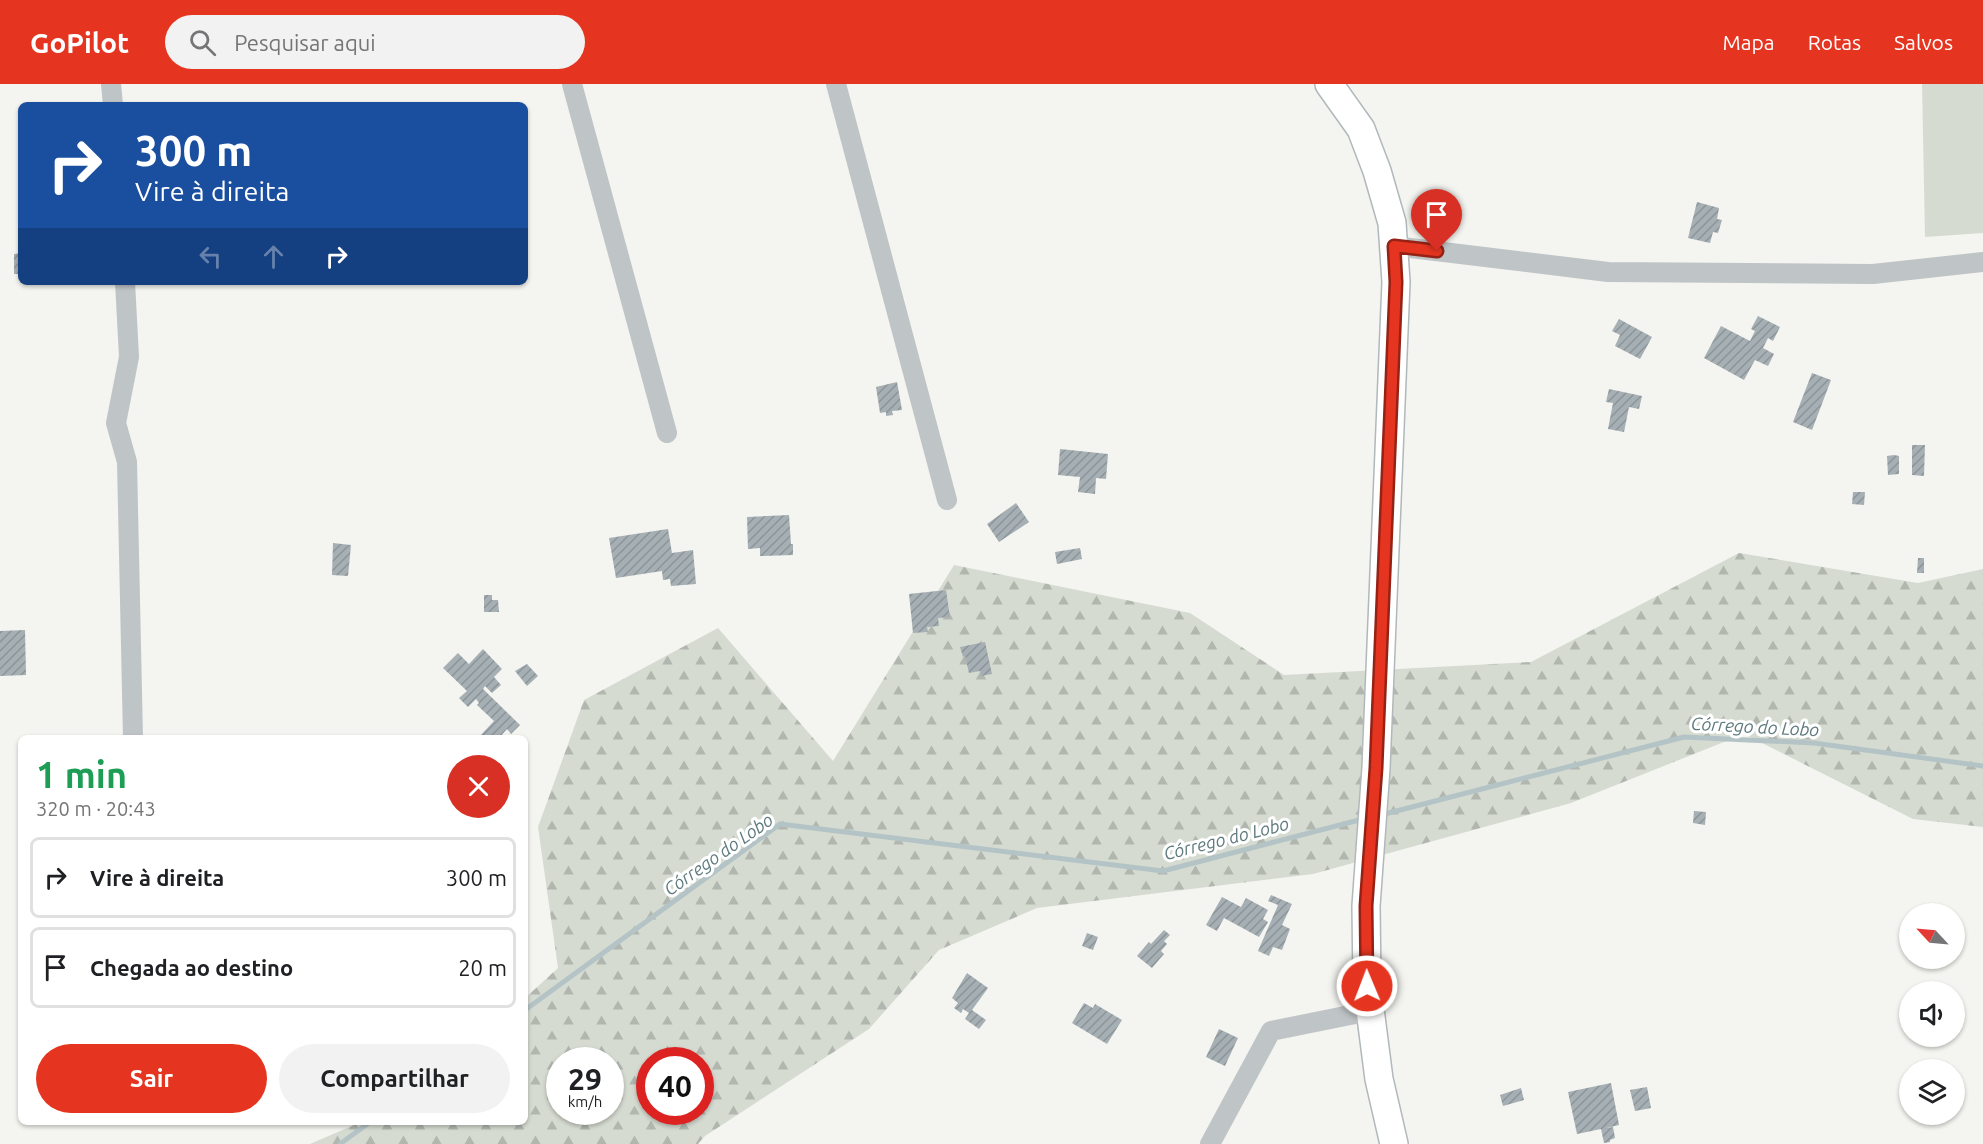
<!DOCTYPE html>
<html lang="pt">
<head>
<meta charset="utf-8">
<style>
	body { margin:0; font-family:Ubuntu,sans-serif; background:#f2f2f2; color:#202124; height:100vh; display:flex; flex-direction:column; font-size:22px; white-space:nowrap }
	* { box-sizing:border-box; margin:0 }
	p { font-size:20px; color:#757577 }
	.icon { flex:none; width:33px; height:33px; fill:none; stroke:currentColor; stroke-width:2; stroke-linecap:round; stroke-linejoin:round }
	.map { position:relative; flex:1; overflow:hidden }
	.panel { position:absolute; left:18px; top:651px; width:510px; height:390px; display:flex; flex-direction:column; background:#fff; border-radius:9px; box-shadow:0 2px 4px #0004 }
	.panel>* { flex:none }
	.hud { position:absolute; left:18px; top:18px; width:510px; height:183px; border-radius:9px; box-shadow:0 2px 4px #0004; background:#1a4fa0; color:#fff; overflow:hidden }
	.needle { width:39px; rotate:296deg }
	.buttons { position:absolute; left:1899px; top:819px; display:grid; gap:12px }
	.buttons a { display:grid; place-items:center; width:66px; height:66px; border-radius:50%; background:#fff; box-shadow:0 2px 4px #0004; font-size:30px }
	.speed { position:absolute; left:546px; top:963px; display:flex; gap:12px; font-size:30px; font-weight:700; text-align:center }
	.speed>* { display:grid; place-content:center; width:78px; height:78px; border-radius:50%; background:#fff; box-shadow:0 2px 4px #0004; line-height:1 }
	.speed small { font-size:15px; font-weight:400 }
	.speed .limit { border:9px solid #d22; background:#fff; color:#111 }
	.pin { position:absolute; display:grid; place-items:center; width:51px; height:51px; color:#fff; margin:-62px -26px; border-radius:50% 50% 50% 0; rotate:-45deg; box-shadow:0 0 6px #0007 }
	.pin .icon { rotate:45deg }
	.me { position:absolute; width:66px; margin:-33px; rotate:359deg; stroke-linejoin:round; filter:drop-shadow(0 0 4px #0008) }
	.turn { display:flex; align-items:center; gap:21px; height:126px; padding:0 18px; font-size:27px }
	.turn .icon { width:78px; height:78px; stroke-width:2.5 }
	.turn b { display:block; font-size:42px; line-height:51px }
	.lanes { display:flex; align-items:center; height:57px; padding:0 18px; background:#0003; justify-content:center; gap:30px; direction:ltr }
	.lanes .off { opacity:.35 }
	.round { display:grid; place-items:center; flex:none; width:63px; height:63px; border-radius:32px; background:#f2f2f2 }
	.overview { display:flex; align-items:center; justify-content:space-between; height:102px; padding:0 18px }
	h1 { font-size:36px; font-weight:600; line-height:45px; color:#1e9e55 }
	.action { display:flex; gap:12px; margin-top:auto; padding:12px 18px }
	.action a { flex:1; height:69px; border-radius:36px; background:#e53520; color:#fff; font-size:24px; font-weight:600; line-height:69px; text-align:center }
	.action a+a { background:#f2f2f2; color:#202124 }
	ul { padding:0; list-style:none }
	li { display:flex; align-items:center; gap:18px; height:81px; margin:0 12px 9px; padding:0 6px; border:3px solid #e0e0e0; border-radius:9px }
	li div { flex:1 }
	li b { display:block; font-size:22px }
	li em { font-style:normal }
	header { display:flex; align-items:center; gap:36px; box-sizing:border-box; height:84px; padding:0 30px; background:#e53520; color:#fff }
	header strong { font-size:28px }
	nav { display:flex; gap:33px; margin-inline-start:auto; font-size:21px }
	.search { width:420px; height:54px; background:#f2f2f2; display:flex; align-items:center; gap:15px; box-sizing:border-box; padding:0 21px; border-radius:33px; color:#757577; font-size:22px }
	.map>svg:first-child { display:block }
	.grass { fill:#d6dbd1 }
	.forest { fill:url(#forest-firs); fill-rule:evenodd }
	.lines { fill:none; stroke-linecap:round; stroke-linejoin:round }
	.stream { stroke:#b4c4c6; stroke-width:5 }
	.building { fill:url(#building-hatch) }
	.secondary-casing { stroke:#b1b8bb; stroke-width:30 }
	.street { stroke:#bfc4c6; stroke-width:20 }
	.secondary { stroke:#fff; stroke-width:27 }
	.route-casing { stroke:#952215; stroke-width:15 }
	.route { stroke:#e53520; stroke-width:10 }
	.labels { text-anchor:middle; dominant-baseline:central; stroke-width:6; stroke-linejoin:round; paint-order:stroke }
	.water-label { font-size:18px; font-style:italic; fill:#5f7b7f; stroke:#fff }
</style>
</head>
<body>
<header>
<strong>GoPilot</strong>
<div class="search"><svg class="icon" aria-label="search" viewBox="0 0 24 24"><circle cx="10" cy="10" r="6"/><path d="M15 15l6 6"/></svg>Pesquisar aqui</div>
<nav><a>Mapa</a><a>Rotas</a><a>Salvos</a></nav>
</header>
<div class="map">
<svg width="1983" height="1060" viewBox="0 0 1983 1060">
	<defs>
		<pattern id="forest-firs" width="22" height="20" patternUnits="userSpaceOnUse" patternTransform="scale(1.5)"><rect width="22" height="20" fill="#d6dbd1"/><path d="M5 1l3.5 6h-7zM16 11l3.5 6h-7z" fill="#b1b6af"/></pattern>
		<pattern id="building-hatch" width="6" height="6" patternUnits="userSpaceOnUse" patternTransform="scale(1.5)"><rect width="6" height="6" fill="#a6b0b4"/><path d="M-1 1l2-2M0 6l6-6M5 7l2-2" fill="none" stroke="#8b9498"/></pattern>
	</defs>
	<rect width="100%" height="100%" fill="#f4f4f0"/>
	<path class="grass" d="M1922,0H1983V149L1925,153Z"/>
	<path class="forest" d="M1739,469L1918,499L1983,485V743L1913,735L1744,650L1571,719L1313,790L1037,824L939,866L869,945L705,1052L698,1060H310L361,1038H525V914L558,884L538,743L584,616L718,544L833,677L954,481L1190,529L1284,591L1531,578ZM560,976H610V1028H560ZM650,976H700V1028H650Z"/>
	<g class="lines">
		<path class="stream" d="M1381,731L1684,653L1814,659L1983,682
			M525,926L780,740L1163,787L1363,735
			M340,1060L370,1038"/>
	</g>
	<path class="building" d="M1697,118L1719,124L1717,135L1722,136L1718,149L1713,148L1710,159L1688,154Z
		M21,169V190H14V170Z
		M1758,232L1780,243L1773,257L1768,254L1763,264L1774,270L1768,282L1755,276L1744,296L1704,274L1721,242L1750,257L1755,247L1751,245Z
		M1619,235L1652,253L1640,275L1615,262L1620,251L1612,247Z
		M1812,289L1831,296L1812,346L1793,338Z
		M897,298L902,326L892,327L893,331L886,332V328L880,329L876,303Z
		M1609,305L1642,312L1639,325L1629,323L1624,348L1608,345L1613,319L1606,318Z
		M1912,361H1925L1924,392L1912,391Z
		M1060,365L1108,370L1106,395L1096,394L1095,410L1078,408L1080,393L1058,391Z
		M1894,371L1899,372V390L1888,391L1887,372Z
		M1853,408H1865L1864,421L1852,420Z
		M1016,419L1029,438L999,458L987,440Z
		M789,431L791,460H793V471L760,472V464L748,465L747,433Z
		M668,445L672,469L693,466L696,500L671,502L670,495L663,496L662,487L616,494L609,454Z
		M333,459L351,461L348,492L332,491Z
		M1080,464L1082,475L1057,480L1055,468Z
		M1918,474H1924V489H1917Z
		M946,506L950,533L938,534L939,542L927,543L928,548L913,549L909,510Z
		M484,511H492V516H498L499,528H484Z
		M25,546L26,591L0,592V547Z
		M985,558L992,590L981,592L980,587L969,589L965,572L963,573L960,563Z
		M483,565L502,585L494,593L501,601L492,609L485,602L483,605L520,641L511,650L507,645L499,654H478L494,637L477,621L479,619L476,615L468,623L459,614L467,607L443,584L458,569L469,580Z
		M527,580L538,592L527,602L515,587Z
		M1694,727L1706,728L1705,741L1693,739Z
		M1271,811L1292,820L1282,841L1290,845L1282,866L1273,863L1269,872L1258,867L1278,821L1268,817Z
		M1222,813L1241,823L1246,814L1268,826L1263,835L1268,838L1259,853L1224,834L1217,847L1206,841Z
		M1164,846L1170,851L1164,857L1167,860L1161,867L1164,870L1152,884L1137,872L1149,858L1151,860Z
		M1087,849L1098,853L1093,866L1082,862Z
		M967,889L988,904L972,926L986,936L979,945L965,935L969,929L963,925L961,929L954,924L958,919L952,914Z
		M1084,919L1093,924L1095,920L1122,936L1107,960L1072,939Z
		M1219,945L1238,954L1225,982L1206,973Z
		M1611,999L1619,1041L1606,1044L1613,1043L1615,1054L1610,1056V1058L1604,1059L1601,1045L1577,1050L1568,1008Z
		M1647,1003L1651,1024L1635,1027L1630,1006Z
		M1521,1004L1524,1016L1503,1022L1500,1011Z"/>
	<g class="lines">
		<g class="secondary-casing">
			<path id="secondary" d="M1329,0L1361,45L1377,87L1392,139L1396,198L1376,684L1366,822L1367,902L1379,995L1394,1060"/>
		</g>
		<path class="street" d="M111,0L113,21
			M572,0L667,349
			M836,0L947,416
			M1394,162L1608,188L1873,190L1983,178
			M125,198L129,273L116,339L127,378L133,654
			M1210,1060L1271,947L1370,927"/>
		<use href="#secondary" class="secondary"/>
	</g>
	<g class="lines">
		<g class="route-casing">
			<path id="route" d="M1367,902L1366,822L1376,684L1396,198L1394,162L1437,167"/>
		</g>
		<use href="#route" class="route"/>
	</g>
	<g class="labels">
		<g class="water-label">
			<text transform="translate(1755 642) rotate(3)">Córrego do Lobo</text>
			<text transform="translate(1226 754) rotate(-14)">Córrego do Lobo</text>
			<text transform="translate(718 770) rotate(-35)">Córrego do Lobo</text>
		</g>
	</g>
</svg>
<div class="buttons">
<a><svg class="needle" viewBox="-14 -14 28 28"><path d="M0-13l5 13h-10z" fill="#e53935"/><path d="M0 13l5-13h-10z" fill="#757577"/></svg></a>
<a><svg class="icon" aria-label="sound" viewBox="0 0 24 24"><path d="M4 9h4l5-4v14l-5-4H4zM17 9q2 3 0 6"/></svg></a>
<a><svg class="icon" aria-label="layers" viewBox="0 0 24 24"><path d="M12 4l9 5-9 5-9-5zM3 14l9 5 9-5"/></svg></a>
</div>
<div class="speed"><div>29<small>km/h</small></div><div class="limit">40</div></div>
<div class="pin" style="left:1437px;top:167px;background:#d93025"><svg class="icon" aria-label="arrive" viewBox="0 0 24 24"><path d="M6 21V4h12l-3 4 3 4H6"/></svg></div>
<svg class="me" style="left:1367px;top:902px" viewBox="-20 -20 40 40"><circle r="17" fill="#e53520" stroke="#fff" stroke-width="3"/><path d="M0-11L8 9 0 5-8 9z" fill="#fff"/></svg>
<div class="hud">
<div class="turn"><svg class="icon" aria-label="right" viewBox="0 0 24 24"><path d="M7 20v-9h11M14 6l5 5-5 5"/></svg><div><b>300 m</b>Vire à direita</div></div>
<div class="lanes"><svg class="icon off" aria-label="left" viewBox="0 0 24 24"><path d="M17 20v-9H6M10 6l-5 5 5 5"/></svg><svg class="icon off" aria-label="ahead" viewBox="0 0 24 24"><path d="M12 20V5M6 11l6-6 6 6"/></svg><svg class="icon" aria-label="right" viewBox="0 0 24 24"><path d="M7 20v-9h11M14 6l5 5-5 5"/></svg></div>
</div>
<section class="panel">
<div class="overview"><div><h1>1 min</h1><p>320 m · 20:43</p></div><a class="round" style="background:#d93025;color:#fff"><svg class="icon" aria-label="close" viewBox="0 0 24 24"><path d="M6 6l12 12M18 6L6 18"/></svg></a></div>
<ul>
<li><svg class="icon" aria-label="right" viewBox="0 0 24 24"><path d="M7 20v-9h11M14 6l5 5-5 5"/></svg><div><b>Vire à direita</b></div><em>300 m</em></li>
<li><svg class="icon" aria-label="arrive" viewBox="0 0 24 24"><path d="M6 21V4h12l-3 4 3 4H6"/></svg><div><b>Chegada ao destino</b></div><em>20 m</em></li>
</ul>
<div class="action"><a>Sair</a><a>Compartilhar</a></div>
</section>
</div>
</body>
</html>
